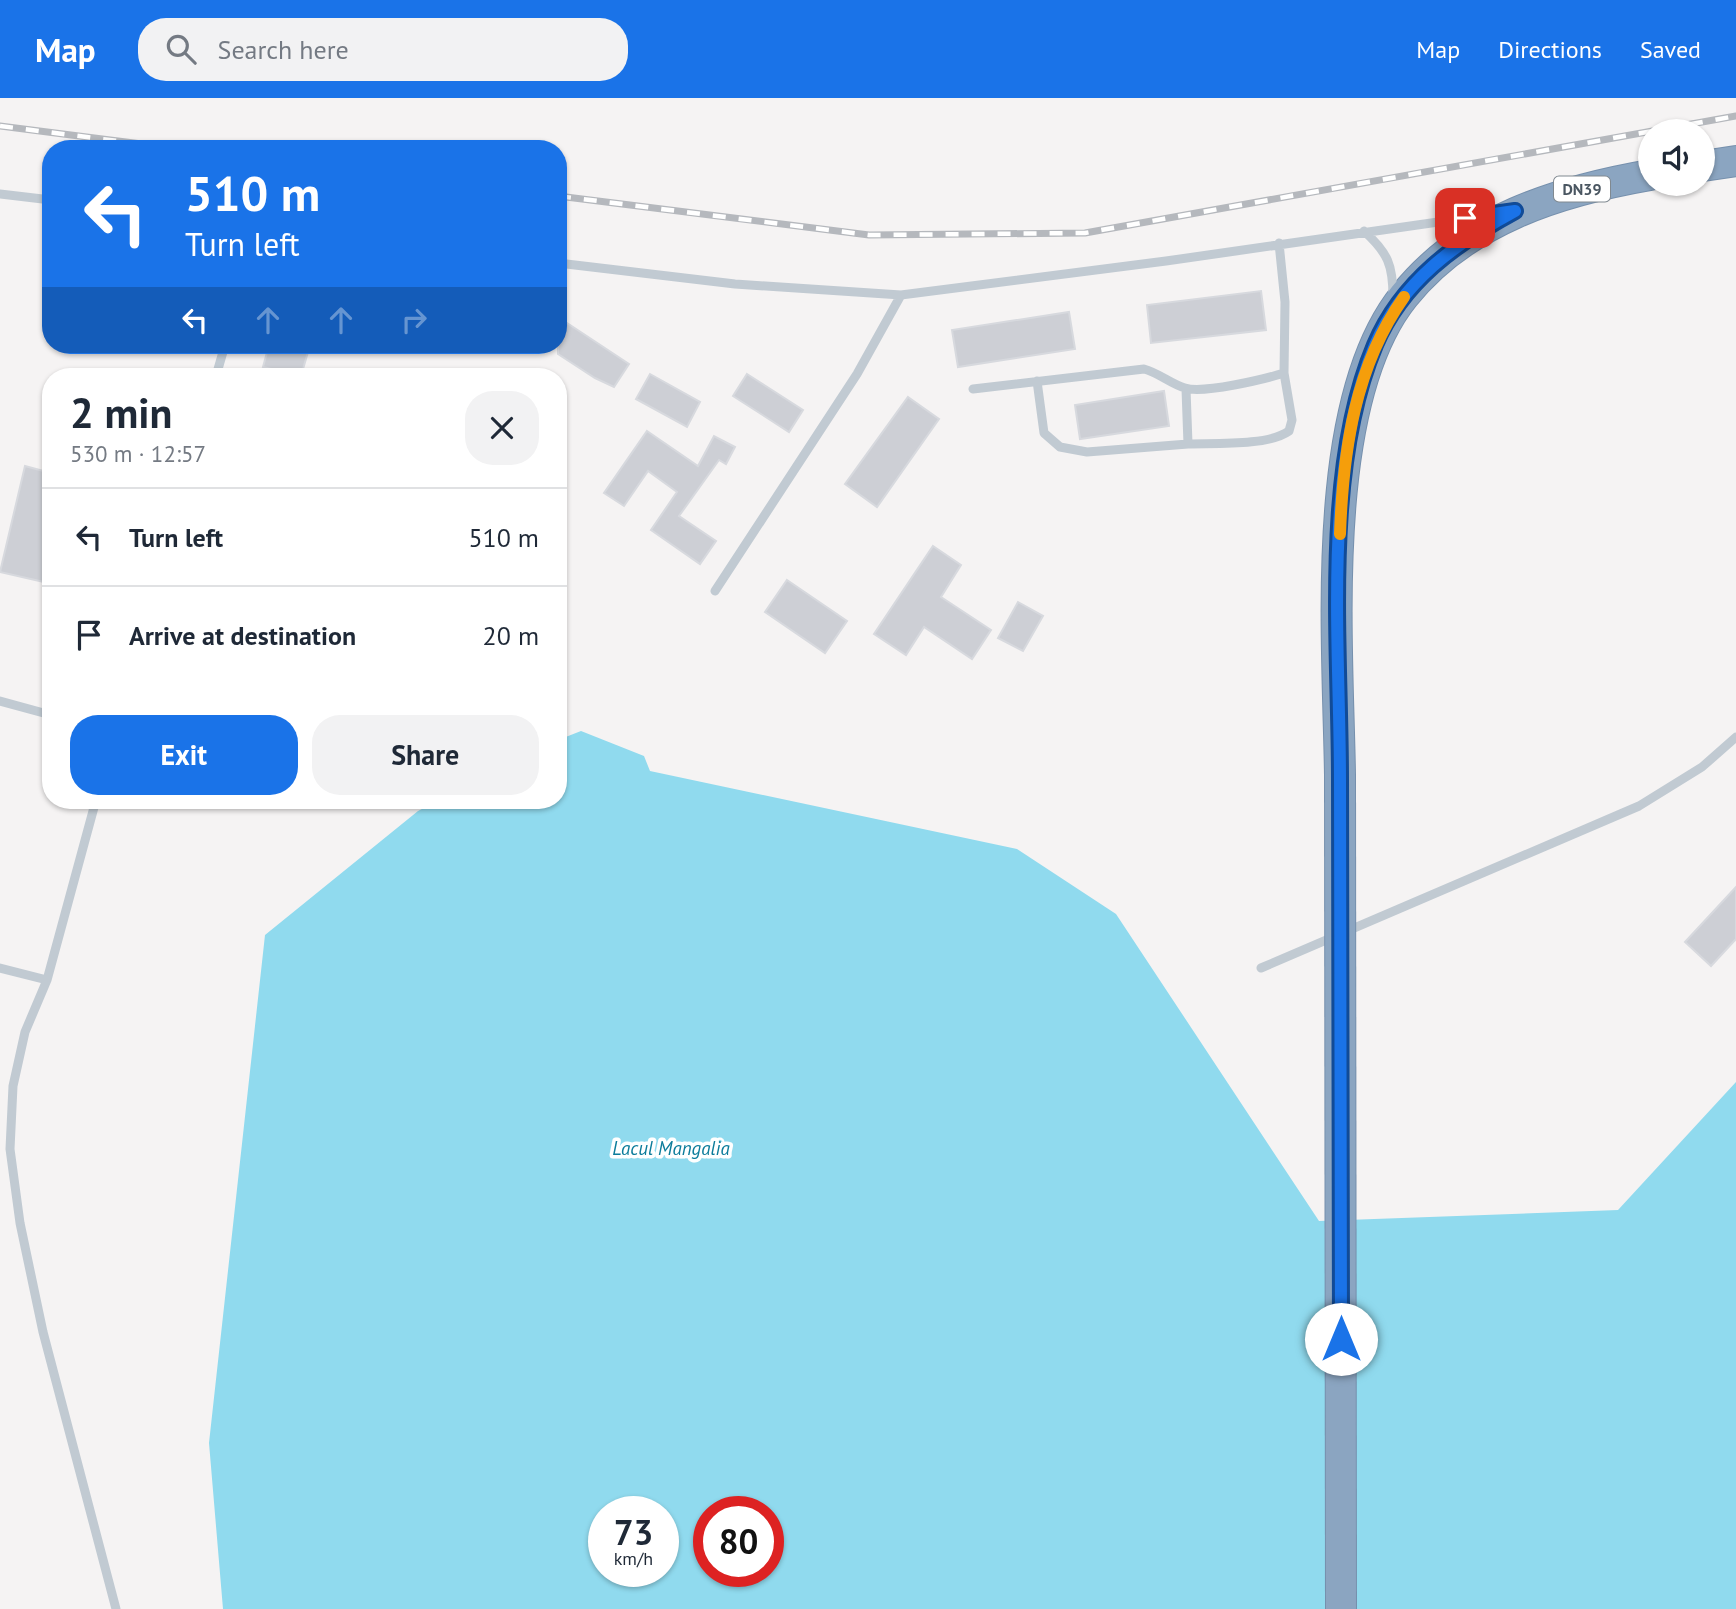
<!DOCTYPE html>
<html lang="en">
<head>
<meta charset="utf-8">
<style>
	body { margin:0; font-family:"PT Sans",sans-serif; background:#f2f2f3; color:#1f2937; height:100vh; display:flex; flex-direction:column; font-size:26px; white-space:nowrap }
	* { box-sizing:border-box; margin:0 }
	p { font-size:23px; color:#747a83 }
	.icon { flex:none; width:38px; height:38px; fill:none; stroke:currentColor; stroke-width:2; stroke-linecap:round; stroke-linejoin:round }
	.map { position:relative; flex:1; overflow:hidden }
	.sheet { position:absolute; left:42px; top:270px; width:525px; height:441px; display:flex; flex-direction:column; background:#fff; border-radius:28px; box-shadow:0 2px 5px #0004 }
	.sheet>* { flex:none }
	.hud { position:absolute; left:42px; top:42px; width:525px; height:214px; border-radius:28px; box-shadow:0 2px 5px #0004; background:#1a73e8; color:#fff; overflow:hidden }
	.fabs { position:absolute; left:1638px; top:21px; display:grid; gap:14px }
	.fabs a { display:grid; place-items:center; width:77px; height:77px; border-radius:50%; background:#fff; box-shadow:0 2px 5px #0004; font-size:35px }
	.speed { position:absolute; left:588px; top:1398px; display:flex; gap:14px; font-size:35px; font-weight:700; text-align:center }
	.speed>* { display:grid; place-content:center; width:91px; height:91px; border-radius:50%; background:#fff; box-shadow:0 2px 5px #0004; line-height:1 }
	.speed small { font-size:18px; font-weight:400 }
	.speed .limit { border:10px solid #d22; background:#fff; color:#111 }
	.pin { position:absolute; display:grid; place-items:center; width:60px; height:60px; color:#fff; margin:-30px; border-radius:14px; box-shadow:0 4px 10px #0006 }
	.me { position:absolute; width:77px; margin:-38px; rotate:0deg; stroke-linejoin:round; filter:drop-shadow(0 0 5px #0008) }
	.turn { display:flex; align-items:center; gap:24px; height:147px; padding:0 28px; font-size:32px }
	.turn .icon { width:91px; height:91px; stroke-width:2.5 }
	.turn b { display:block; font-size:49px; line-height:60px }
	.lanes { display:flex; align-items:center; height:66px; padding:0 28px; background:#0003; justify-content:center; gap:35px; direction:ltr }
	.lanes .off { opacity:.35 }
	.round { display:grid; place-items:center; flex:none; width:74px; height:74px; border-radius:28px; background:#f2f2f3 }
	.head { display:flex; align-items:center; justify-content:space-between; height:119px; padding:0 28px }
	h1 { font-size:42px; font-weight:700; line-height:52px }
	.cta { display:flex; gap:14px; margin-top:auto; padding:14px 28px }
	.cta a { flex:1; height:80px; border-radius:28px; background:#1a73e8; color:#fff; font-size:28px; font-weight:700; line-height:80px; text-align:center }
	.cta a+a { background:#f2f2f3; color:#1f2937 }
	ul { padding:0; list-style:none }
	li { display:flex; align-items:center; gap:21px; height:98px; padding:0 28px; border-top:2px solid #e0e1e3 }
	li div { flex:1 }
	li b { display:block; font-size:26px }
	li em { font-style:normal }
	header { display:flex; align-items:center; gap:42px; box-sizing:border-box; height:98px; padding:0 35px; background:#1a73e8; color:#fff }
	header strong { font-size:33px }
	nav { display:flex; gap:38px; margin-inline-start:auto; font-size:24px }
	.search { width:490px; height:63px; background:#f2f2f3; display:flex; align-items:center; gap:18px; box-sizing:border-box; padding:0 24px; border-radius:28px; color:#747a83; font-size:26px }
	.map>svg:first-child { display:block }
	.water { fill:#90daee; fill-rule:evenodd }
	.building { fill:#cdcfd5; stroke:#d7d9de; stroke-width:2 }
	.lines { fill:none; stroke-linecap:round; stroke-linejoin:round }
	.highway-casing { stroke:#7690ad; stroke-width:32 }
	.lane { stroke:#c1cad2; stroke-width:9 }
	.highway { stroke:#8ba5c1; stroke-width:30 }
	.rail-casing { stroke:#b5b8bd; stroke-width:7 }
	.rail { stroke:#fff; stroke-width:4.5; stroke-dasharray:13; stroke-linecap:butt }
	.highway-bridge-casing { stroke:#7690ad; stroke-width:32; stroke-linecap:butt }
	.highway-bridge { stroke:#8ba5c1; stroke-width:30 }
	.route-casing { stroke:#114b97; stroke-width:18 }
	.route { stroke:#1a73e8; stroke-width:12 }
	.slow { stroke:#f59e0b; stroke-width:12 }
	.labels { text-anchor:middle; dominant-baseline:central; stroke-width:7; stroke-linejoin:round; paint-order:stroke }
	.shield { fill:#fff; stroke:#808990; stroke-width:2 }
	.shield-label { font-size:16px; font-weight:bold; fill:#4a5661 }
	.water-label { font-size:19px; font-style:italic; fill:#0c7c9b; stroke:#fff }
</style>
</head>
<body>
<header>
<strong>Map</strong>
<div class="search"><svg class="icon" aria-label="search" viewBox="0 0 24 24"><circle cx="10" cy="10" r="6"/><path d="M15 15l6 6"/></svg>Search here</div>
<nav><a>Map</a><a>Directions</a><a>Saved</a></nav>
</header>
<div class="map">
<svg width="1736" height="1511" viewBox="0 0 1736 1511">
	<rect width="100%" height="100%" fill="#f5f3f3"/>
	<path class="water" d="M581,633L644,658L650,673L1017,751L1116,816L1319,1123L1618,1112L1736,984V1511H223L209,1345L265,837L418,713L439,702H558V642ZM604,1414H663V1474H604ZM709,1414H768V1474H709Z"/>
	<path class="building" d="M1261,193L1266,232L1151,245L1147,207Z
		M1069,214L1075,251L958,269L952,232Z
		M558,219L629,266L614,289L595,280L558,256Z
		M269,247H310L301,278L263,269Z
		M650,276L700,304L687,329L636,301Z
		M747,276L803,312L789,334L733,298Z
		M1164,293L1169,328L1080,341L1075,307Z
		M908,299L939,321L877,409L845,386Z
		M647,333L698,368L714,338L735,349L726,366L719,362L679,418L716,443L700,466L651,432L677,394L648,373L624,408L604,395Z
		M25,368L51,375V456L44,484L0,474Z
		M933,448L961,467L941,499L991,532L972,561L924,529L906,557L874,536Z
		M787,482L847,523L825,555L765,514Z
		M1018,504L1043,518L1023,553L998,540Z
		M1736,789V841L1711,868L1685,844Z"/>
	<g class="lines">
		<g class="highway-casing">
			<path id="highway" d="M1703,68L1736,63
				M1340,677C1338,544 1318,305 1404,198C1465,122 1558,93 1650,77"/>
		</g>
		<path class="lane" d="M0,96L51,102
			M1364,133C1388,155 1393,167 1393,199
			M558,165L735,186L901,197L1166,163L1487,117
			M216,278L225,247
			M1037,283L1044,335L1060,349L1087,354L1188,346L1186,291
			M973,291L1144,271C1159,275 1171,286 1185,290C1203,296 1265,281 1284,275L1285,204L1279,145
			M1188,346C1215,345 1268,348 1289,333L1292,322L1284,275
			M715,493L857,276L901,197
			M0,603L51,617
			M96,702L47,882L25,934L13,988L10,1051L20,1125L43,1234L116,1511
			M0,870L47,882
			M1261,870L1639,708L1702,669L1736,639"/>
		<use href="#highway" class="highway"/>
		<g class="rail-casing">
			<path id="rail" d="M0,28L181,51
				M558,98L869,137L1085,135L1736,18"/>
		</g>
		<use href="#rail" class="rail"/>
		<g class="highway-bridge-casing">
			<path id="highway-bridge" d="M1340,677L1341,1511"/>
		</g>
		<use href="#highway-bridge" class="highway-bridge"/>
	</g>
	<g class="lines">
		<g class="route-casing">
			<path id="route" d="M1341,1241C1340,1054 1340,868 1340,682C1340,546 1322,373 1375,247C1402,183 1456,145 1515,113L1465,120"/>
		</g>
		<use href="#route" class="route"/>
		<path class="slow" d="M1340,436C1343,352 1355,268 1404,199"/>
	</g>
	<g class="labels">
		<rect class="shield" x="1554" y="78.5" width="56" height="25" rx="5"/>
		<g class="shield-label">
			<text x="1582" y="91">DN39</text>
		</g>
		<g class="water-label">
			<text x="671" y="1050">Lacul Mangalia</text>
		</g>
	</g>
</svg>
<div class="fabs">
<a><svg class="icon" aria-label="sound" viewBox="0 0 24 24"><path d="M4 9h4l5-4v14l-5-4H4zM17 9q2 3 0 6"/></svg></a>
</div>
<div class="speed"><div>73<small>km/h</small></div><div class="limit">80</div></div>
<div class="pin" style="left:1465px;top:120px;background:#d93025"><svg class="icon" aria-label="arrive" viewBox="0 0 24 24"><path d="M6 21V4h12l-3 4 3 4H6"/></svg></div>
<svg class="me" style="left:1341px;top:1241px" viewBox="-20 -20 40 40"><circle r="19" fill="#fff"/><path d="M0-13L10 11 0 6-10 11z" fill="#1a73e8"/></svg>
<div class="hud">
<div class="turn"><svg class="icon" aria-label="left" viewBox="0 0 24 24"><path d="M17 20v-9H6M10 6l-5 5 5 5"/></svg><div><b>510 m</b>Turn left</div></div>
<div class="lanes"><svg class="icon" aria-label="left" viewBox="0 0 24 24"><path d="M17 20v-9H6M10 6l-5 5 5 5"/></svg><svg class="icon off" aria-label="ahead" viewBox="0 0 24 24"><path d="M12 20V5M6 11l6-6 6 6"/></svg><svg class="icon off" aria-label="ahead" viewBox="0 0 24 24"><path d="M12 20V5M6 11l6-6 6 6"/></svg><svg class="icon off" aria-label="right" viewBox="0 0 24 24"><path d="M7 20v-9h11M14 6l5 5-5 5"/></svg></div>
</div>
<section class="sheet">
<div class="head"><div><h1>2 min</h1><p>530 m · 12:57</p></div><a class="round"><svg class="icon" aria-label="close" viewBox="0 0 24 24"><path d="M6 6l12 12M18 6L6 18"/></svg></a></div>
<ul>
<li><svg class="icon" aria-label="left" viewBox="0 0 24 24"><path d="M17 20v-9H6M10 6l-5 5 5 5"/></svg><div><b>Turn left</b></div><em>510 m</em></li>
<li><svg class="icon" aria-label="arrive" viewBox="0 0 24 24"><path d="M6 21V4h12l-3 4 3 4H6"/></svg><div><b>Arrive at destination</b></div><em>20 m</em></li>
</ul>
<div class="cta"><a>Exit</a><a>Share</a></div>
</section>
</div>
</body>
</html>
